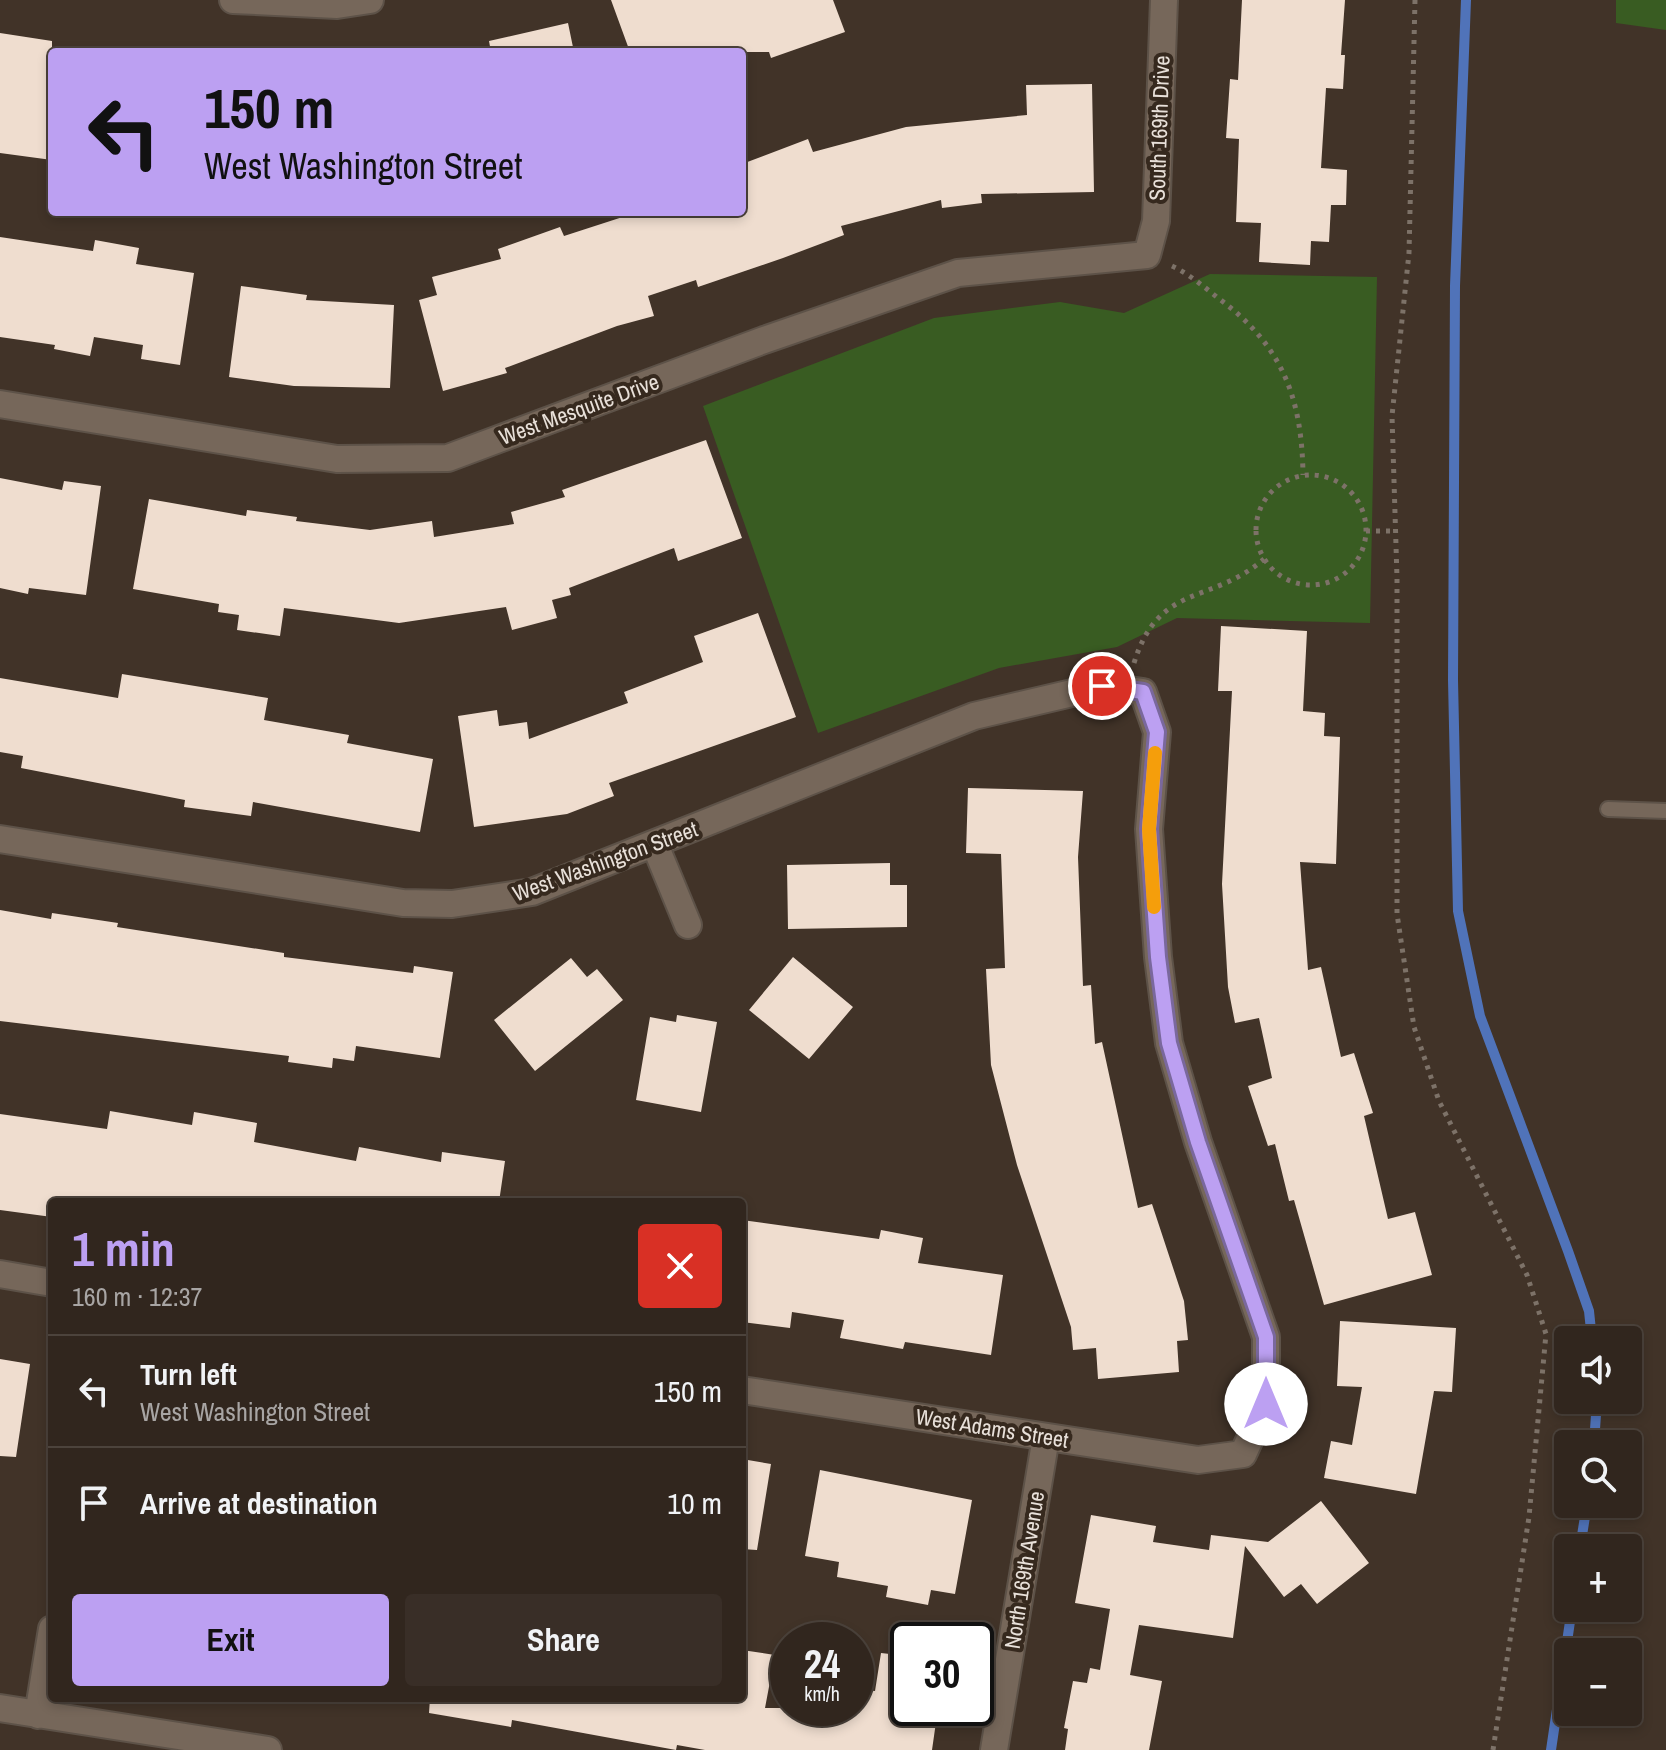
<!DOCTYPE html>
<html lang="en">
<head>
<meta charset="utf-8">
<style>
	body { margin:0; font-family:"Archivo Narrow",sans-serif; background:#392e27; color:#f1f3f6; height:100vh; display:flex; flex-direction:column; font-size:30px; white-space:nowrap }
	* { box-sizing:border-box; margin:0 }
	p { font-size:26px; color:#a8a5a4 }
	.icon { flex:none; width:44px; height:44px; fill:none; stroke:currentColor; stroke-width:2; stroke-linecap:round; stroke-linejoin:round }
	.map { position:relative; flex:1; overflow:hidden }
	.sheet { position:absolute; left:48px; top:1198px; width:698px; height:504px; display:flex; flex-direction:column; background:#31261e; border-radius:8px; box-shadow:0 4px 12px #0003,0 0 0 2px #4c433c }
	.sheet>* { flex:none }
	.guide { position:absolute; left:48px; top:48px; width:698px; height:168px; border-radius:8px; box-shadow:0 4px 12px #0003,0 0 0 2px #4c433c; background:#bca0f2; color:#111; overflow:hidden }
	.controls { position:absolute; left:1554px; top:1326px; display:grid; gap:16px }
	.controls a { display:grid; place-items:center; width:88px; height:88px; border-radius:8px; background:#31261e; box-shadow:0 4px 12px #0003,0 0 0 2px #4c433c; font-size:40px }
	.speed { position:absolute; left:770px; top:1622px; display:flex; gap:16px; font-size:40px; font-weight:700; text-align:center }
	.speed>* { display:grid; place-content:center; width:104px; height:104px; border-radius:50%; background:#31261e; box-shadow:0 4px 12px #0003,0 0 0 2px #4c433c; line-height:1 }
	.speed small { font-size:20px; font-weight:400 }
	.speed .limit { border:4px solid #111; border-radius:12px; background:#fff; color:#111 }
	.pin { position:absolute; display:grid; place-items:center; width:68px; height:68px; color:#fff; margin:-34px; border:4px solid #fff; border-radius:50%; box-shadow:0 2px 8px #0007 }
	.me { position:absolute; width:88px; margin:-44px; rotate:0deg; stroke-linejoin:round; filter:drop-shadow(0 0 6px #0008) }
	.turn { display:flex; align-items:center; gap:28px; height:168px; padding:0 24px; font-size:36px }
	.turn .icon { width:104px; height:104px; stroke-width:2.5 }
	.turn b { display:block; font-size:56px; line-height:68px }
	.round { display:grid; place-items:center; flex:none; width:84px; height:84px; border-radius:8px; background:#392e27 }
	.overview { display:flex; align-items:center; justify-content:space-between; height:136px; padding:0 24px }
	h1 { font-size:48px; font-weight:700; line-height:60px; color:#bca0f2 }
	.action { display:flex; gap:16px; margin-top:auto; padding:16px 24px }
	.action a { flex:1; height:92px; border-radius:8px; background:#bca0f2; color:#111; font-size:32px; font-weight:700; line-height:92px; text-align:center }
	.action a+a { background:#392e27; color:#f1f3f6 }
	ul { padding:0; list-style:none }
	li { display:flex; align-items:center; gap:24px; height:112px; padding:0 24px; border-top:2px solid #4c433c }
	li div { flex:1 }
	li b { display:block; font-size:30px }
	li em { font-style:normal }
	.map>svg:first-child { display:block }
	.green { fill:#395c22 }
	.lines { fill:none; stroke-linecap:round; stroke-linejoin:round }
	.stream { stroke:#5073b9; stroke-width:10 }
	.building { fill:#efddcf }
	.service-casing { stroke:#5d5248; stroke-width:18 }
	.minor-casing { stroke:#5d5248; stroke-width:30 }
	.path { stroke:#7d7268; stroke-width:5; stroke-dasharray:4 6; stroke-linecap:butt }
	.service { stroke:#76675a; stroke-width:14 }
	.minor { stroke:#76675a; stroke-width:26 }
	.route-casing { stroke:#7a689d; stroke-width:20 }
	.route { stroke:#bca0f2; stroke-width:14 }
	.slow { stroke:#f59e0b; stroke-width:14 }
	.labels { text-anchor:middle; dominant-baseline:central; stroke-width:8; stroke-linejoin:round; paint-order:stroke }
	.street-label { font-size:22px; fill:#e8e0d9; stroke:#36291e }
</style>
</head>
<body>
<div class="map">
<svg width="1666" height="1750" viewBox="0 0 1666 1750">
	<rect width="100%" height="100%" fill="#413328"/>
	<path class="green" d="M1616,0H1666V30L1616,23Z
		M1210,274L1377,277L1370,623L1177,618L1117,647L999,668L818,733L703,406L934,318L1060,302L1124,313Z"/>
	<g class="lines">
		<path class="stream" d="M1466,0L1455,286L1453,680L1458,911L1480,1016L1568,1251L1589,1311L1592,1340
			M1594,1444L1597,1400
			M1580,1548L1587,1504
			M1551,1750L1572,1608"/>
	</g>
	<path class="building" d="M611,0H833L845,32L771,58L769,52H630Z
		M1242,0H1345L1341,55H1345L1343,89L1326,88L1321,168L1347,170L1346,205H1331L1329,242L1311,241L1310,265L1259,262L1261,223L1236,222L1239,139L1226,138L1230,79L1238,80Z
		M568,23L574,52H491L489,41Z
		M0,33L52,41V160L0,153Z
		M1092,84L1094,192L981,194L982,203L942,208L941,200L841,226L844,235L783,258L698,287L696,280L648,296L654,316L617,326L505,368L507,373L443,391L419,300L437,295L432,277L501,259L498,249L560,227L564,236L638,212H742V164L808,139L813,152L906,127L1027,115L1026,85Z
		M0,237L93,251L95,240L139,248L136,264L194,273L180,365L141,359L143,345L94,337L90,356L54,349L55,345L0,337Z
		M241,286L307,295L306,300L394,305L390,388L294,386L229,377Z
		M706,440L742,538L678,561L674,548L569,588L571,595L552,600L557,618L512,630L506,607L399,623L284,608L280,636L237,630L239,615L218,612L219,604L133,589L149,499L246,516L247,510L297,517L296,521L370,530L432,521L434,537L514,524L511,512L565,497L562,490Z
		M0,478L62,490L64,481L101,486L86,595L29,588L28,594L0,588Z
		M758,613L796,717L609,783L614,796L567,814L474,827L458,716L497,710L499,726L527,722L529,739L628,703L624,692L703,662L694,636Z
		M1221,626L1307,631L1303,711L1325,713L1324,736L1340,737L1336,864L1300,862L1308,970L1321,967L1341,1057L1354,1053L1373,1113L1364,1116L1388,1219L1415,1212L1432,1275L1324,1305L1294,1200L1289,1201L1275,1144L1268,1146L1248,1086L1272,1078L1259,1018L1235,1023L1228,987L1222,884L1232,691H1218Z
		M122,674L268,698L264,720L349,735L347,743L433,759L420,832L253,802L251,816L184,807L185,800L21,768L23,756L0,752V678L118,698Z
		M968,788L1083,791L1078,857L1083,986L1091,985L1095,1044L1102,1042L1138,1208L1152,1204L1184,1301L1188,1340L1177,1341L1179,1372L1098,1379L1096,1348L1073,1350L1071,1327L1017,1165L991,1065L986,969L1005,968L1001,854L966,853Z
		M890,863V885H907V927L788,929L787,865Z
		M0,910L51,919L52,913L118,923L117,927L284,953V957L413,973L414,966L453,972L440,1058L356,1046L354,1061L333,1058L332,1068L288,1062L289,1056L0,1021Z
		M793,957L853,1007L809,1059L749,1010Z
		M571,958L587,977L597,969L623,1000L535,1071L494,1020Z
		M677,1015L717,1022L701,1112L636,1100L650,1017L676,1022Z
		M110,1111L192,1125L194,1112L257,1123L254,1142L356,1161L359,1147L441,1162L442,1152L505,1161L499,1202H52V1217L0,1210V1114L107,1129Z
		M742,1220L879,1239L881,1230L923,1238L918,1263L1003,1275L991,1355L905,1342L903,1349L840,1338L844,1320L792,1312L790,1328L742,1322Z
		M1340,1321L1456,1328L1452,1392L1434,1391L1416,1494L1324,1478L1331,1441L1352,1445L1362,1387L1337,1386Z
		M0,1359L30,1364L16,1457L0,1456Z
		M742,1459L771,1464L757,1550L742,1549Z
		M820,1470L972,1500L955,1594L931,1590L928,1605L886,1597L888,1586L837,1577L839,1562L805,1556Z
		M1321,1501L1369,1563L1317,1604L1301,1584L1284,1597L1245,1546L1233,1638L1139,1625L1130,1675L1162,1681L1149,1750H1065L1068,1729L1064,1728L1073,1681L1087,1683L1090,1668L1100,1670L1110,1609L1075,1603L1091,1515L1156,1526L1153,1542L1209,1550L1211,1535L1268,1542Z
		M742,1650L775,1655L765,1708H856V1689L875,1691L881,1653L908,1656V1708H938L932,1750H705L677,1745L676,1750L512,1720L511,1727L429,1713L430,1698H742Z"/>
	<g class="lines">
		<g class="service-casing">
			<path id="service" d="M1608,809L1666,811"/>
		</g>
		<g class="minor-casing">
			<path id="minor" d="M233,0L337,5L370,0
				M0,404L337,459L448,458L764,340L958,273L1147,255L1156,221L1164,0
				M0,839L403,903L452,904L532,892L974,716L1102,686L1143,692L1157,732L1149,829L1158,957L1169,1043L1198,1142L1266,1337V1404L1243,1454L1198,1460L742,1390
				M655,845L688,925
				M0,1274L52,1283
				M0,1708L268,1750
				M38,1715L52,1629
				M994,1750L1046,1437"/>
		</g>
		<path class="path" d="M1415,0L1409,253L1392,416L1397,578V914L1414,1027L1439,1101L1527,1275L1546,1334L1529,1517L1493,1750
			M1172,266C1189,274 1203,286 1218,298C1282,345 1302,397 1303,475
			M1256 530a55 55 0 1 1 110 0a55 55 0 1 1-110 0Z
			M1366,531H1396
			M1134,663C1159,582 1211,605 1264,559"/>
		<use href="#service" class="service"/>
		<use href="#minor" class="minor"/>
	</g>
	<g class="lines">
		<g class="route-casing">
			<path id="route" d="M1102,686L1143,692L1157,732L1149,829L1158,957L1169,1043L1198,1142L1266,1337V1404"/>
		</g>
		<use href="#route" class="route"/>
		<path class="slow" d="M1154,907L1149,829L1155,753"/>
	</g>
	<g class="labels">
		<g class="street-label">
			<text transform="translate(1159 128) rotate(-88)">South 169th Drive</text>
			<text transform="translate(579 409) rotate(-20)">West Mesquite Drive</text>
			<text transform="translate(605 861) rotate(-20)">West Washington Street</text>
			<text transform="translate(992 1428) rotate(9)">West Adams Street</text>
			<text transform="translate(1024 1570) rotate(-81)">North 169th Avenue</text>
		</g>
	</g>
</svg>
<div class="controls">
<a><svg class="icon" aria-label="sound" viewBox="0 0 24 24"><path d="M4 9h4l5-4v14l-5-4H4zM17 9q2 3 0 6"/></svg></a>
<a><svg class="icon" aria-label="search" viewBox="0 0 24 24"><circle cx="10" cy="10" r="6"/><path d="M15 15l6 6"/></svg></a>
<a>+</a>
<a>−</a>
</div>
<div class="speed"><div>24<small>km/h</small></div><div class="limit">30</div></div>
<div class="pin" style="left:1102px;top:686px;background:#d93025"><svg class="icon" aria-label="arrive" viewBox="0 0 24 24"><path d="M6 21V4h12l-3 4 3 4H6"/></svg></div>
<svg class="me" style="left:1266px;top:1404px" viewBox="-20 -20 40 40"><circle r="19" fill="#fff"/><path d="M0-13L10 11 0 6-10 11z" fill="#bca0f2"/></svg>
<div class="guide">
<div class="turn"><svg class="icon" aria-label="left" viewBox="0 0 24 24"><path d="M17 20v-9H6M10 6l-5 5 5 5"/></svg><div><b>150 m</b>West Washington Street</div></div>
</div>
<section class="sheet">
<div class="overview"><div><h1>1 min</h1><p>160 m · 12:37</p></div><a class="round" style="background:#d93025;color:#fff"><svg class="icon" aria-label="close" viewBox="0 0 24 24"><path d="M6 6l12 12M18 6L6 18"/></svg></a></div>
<ul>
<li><svg class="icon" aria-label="left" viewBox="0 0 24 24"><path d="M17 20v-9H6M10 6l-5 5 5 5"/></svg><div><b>Turn left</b><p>West Washington Street</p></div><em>150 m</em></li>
<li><svg class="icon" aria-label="arrive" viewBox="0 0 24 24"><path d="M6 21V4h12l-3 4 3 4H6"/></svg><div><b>Arrive at destination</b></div><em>10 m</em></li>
</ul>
<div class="action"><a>Exit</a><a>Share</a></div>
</section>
</div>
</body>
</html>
